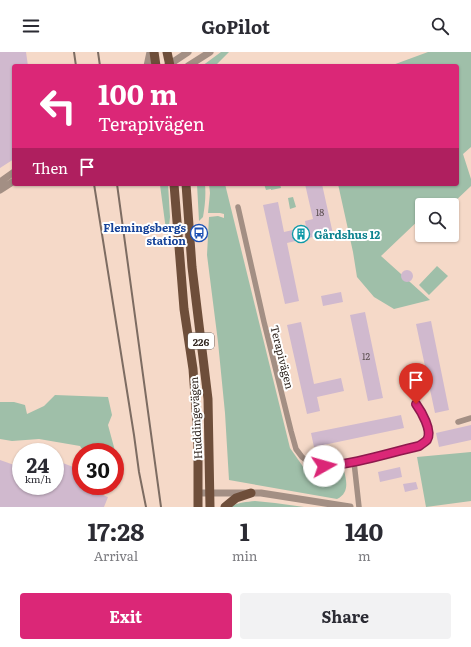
<!DOCTYPE html>
<html lang="en">
<head>
<meta charset="utf-8">
<style>
	body { margin:0; font-family:Literata,serif; background:#f2f2f3; color:#2b2b33; height:100vh; display:flex; flex-direction:column; font-size:15px; white-space:nowrap }
	* { box-sizing:border-box; margin:0 }
	p { font-size:13px; color:#7c7c81 }
	.icon { flex:none; width:22px; height:22px; fill:none; stroke:currentColor; stroke-width:2; stroke-linecap:round; stroke-linejoin:round }
	.map { position:relative; height:455px; overflow:hidden }
	.panel { display:flex; flex-direction:column; background:#fff; flex:1 }
	.panel>* { flex:none }
	.hud { position:absolute; left:12px; top:12px; width:447px; height:122px; border-radius:4px; box-shadow:0 1px 3px #0004; background:#db2777; color:#fff; overflow:hidden }
	.buttons { position:absolute; left:415px; top:146px; display:grid; gap:8px }
	.buttons a { display:grid; place-items:center; width:44px; height:44px; border-radius:4px; background:#fff; box-shadow:0 1px 3px #0004; font-size:20px }
	.speed { position:absolute; left:12px; top:391px; display:flex; gap:8px; font-size:20px; font-weight:700; text-align:center }
	.speed>* { display:grid; place-content:center; width:52px; height:52px; border-radius:50%; background:#fff; box-shadow:0 1px 3px #0004; line-height:1 }
	.speed small { font-size:10px; font-weight:400 }
	.speed .limit { border:6px solid #d22; background:#fff; color:#111 }
	.pin { position:absolute; display:grid; place-items:center; width:34px; height:34px; color:#fff; margin:-41px -17px; border-radius:50% 50% 50% 0; rotate:-45deg; box-shadow:0 0 4px #0007 }
	.pin .icon { rotate:45deg }
	.me { position:absolute; width:44px; margin:-22px; rotate:83deg; stroke-linejoin:round; filter:drop-shadow(0 0 3px #0008) }
	.turn { display:flex; align-items:center; gap:14px; height:84px; padding:0 20px; font-size:18px }
	.turn .icon { width:52px; height:52px; stroke-width:2.5 }
	.turn b { display:block; font-size:28px; line-height:34px }
	.then { display:flex; align-items:center; height:38px; padding:0 20px; background:#0003; gap:8px; font-size:15px }
	.eta { display:flex; justify-content:space-evenly; align-items:center; height:68px; text-align:center }
	.eta b { font-size:24px; font-weight:700; line-height:28px }
	.action { display:flex; gap:8px; margin-top:auto; padding:8px 20px }
	.action a { flex:1; height:46px; border-radius:4px; background:#db2777; color:#fff; font-size:16px; font-weight:700; line-height:46px; text-align:center }
	.action a+a { background:#f2f2f3; color:#2b2b33 }
	header { display:flex; justify-content:space-between; align-items:center; height:52px; padding:0 20px; background:#fff; font-size:18px; font-weight:700 }
	.map>svg:first-child { display:block }
	.green { fill:#9fbfa9 }
	.building { fill:#d0b9ce }
	.lines { fill:none; stroke-linecap:round; stroke-linejoin:round }
	.minor { stroke:#a38f84; stroke-width:5.5 }
	.tertiary { stroke:#a38f84; stroke-width:7 }
	.primary { stroke:#6e4e3a; stroke-width:9 }
	.rail { stroke:#7d6c62; stroke-width:2 }
	.route-casing { stroke:#8e194d; stroke-width:10 }
	.route { stroke:#db2777; stroke-width:7 }
	.labels { text-anchor:middle; dominant-baseline:central; stroke-width:4; stroke-linejoin:round; paint-order:stroke }
	.number-label { font-size:9px; fill:#5a4d4e }
	.shield { fill:#fff; stroke:#706965; stroke-width:1 }
	.shield-label { font-size:10px; font-weight:bold; fill:#332923 }
	.transit-label { font-size:11px; font-weight:bold; fill:#164399; stroke:#fff; text-anchor:end }
	.culture-label { font-size:11px; font-weight:bold; fill:#0d838f; stroke:#fff; text-anchor:start }
	.street-label { font-size:11px; fill:#332923; stroke:#fff }
</style>
</head>
<body>
<header><svg class="icon" aria-label="menu" viewBox="0 0 24 24"><path d="M4 6h16M4 12h16M4 18h16"/></svg>GoPilot<svg class="icon" aria-label="search" viewBox="0 0 24 24"><circle cx="10" cy="10" r="6"/><path d="M15 15l6 6"/></svg></header>
<div class="map">
<svg width="471" height="455" viewBox="0 0 471 455">
	<rect width="100%" height="100%" fill="#f5d9c8"/>
	<path class="green" d="M221,0H229L215,14H202Z
		M428,0H471V95L463,102L471,127V134L451,153H422V165L381,204L430,248L394,257L374,245L357,225L353,200L338,132H457V14H390Z
		M162,132H168L170,165L168,184L166,178L160,133Z
		M197,132H205C206,143 205,154 203,165L199,169Z
		M209,132H225L290,396L304,416L344,419C347,430 349,441 337,447L229,428L225,361L218,290L207,203L209,165L218,164L224,166V162L220,161H208L210,141Z
		M264,132H280L281,136L271,138V137L266,138Z
		M293,145L296,155L290,157L288,146Z
		M437,214L448,224L429,243L419,233Z
		M55,343L108,345L112,363L108,373L121,421L115,419V400H84L80,394L39,387L12,389L0,387V350H14L25,353L27,362L44,354Z
		M471,400V449L426,455L417,405Z
		M255,449L275,451L304,455H231C238,450 247,450 255,449Z"/>
	<path class="building" d="M0,0H26L28,14H14V107L0,116Z
		M305,132H322L333,182L317,186V184L287,191L299,249L285,252L263,153L278,150L284,180L306,175L305,169L313,167Z
		M401 224a6 6 0 1 1 12 0a6 6 0 1 1-12 0Z
		M341,240L343,250L323,254L321,244Z
		M365,260L383,346L368,349L350,263Z
		M431,269L449,358L435,361L416,272Z
		M301,270L314,332L341,326L344,339L317,345L320,359L307,362L287,273Z
		M401,363L404,376L314,395L311,381Z
		M471,373V388L439,395L436,381Z
		M20,404L21,434H55V408L81,418V434H100L97,441L108,445L104,455H0V408L17,414Z
		M400,415L402,425L380,430L378,420Z
		M416,430L418,437L405,440L403,432Z"/>
	<g class="lines">
		<path class="minor" d="M238,155L264,270L291,379L296,397L302,405L306,408L324,414L335,413L354,410L419,394C422,392 425,390 427,388C433,379 421,359 416,351
			M458,370L471,366
			M354,410L359,455"/>
		<path class="tertiary" d="M147,14L150,0
			M167,14L188,0
			M188,14L210,0
			M0,130L14,120
			M0,138L14,129
			M198,441H261L350,455"/>
		<path class="primary" d="M154,0L156,14
			M167,0L170,14
			M174,132L184,257L193,317L197,372L198,398V455
			M186,132L192,215L208,347L210,455
			M225,455L236,446L251,441"/>
		<path class="rail" d="M74,0L76,14
			M98,0L100,14
			M94,132L134,383L139,420L146,455
			M117,132L161,455"/>
	</g>
	<g class="lines">
		<g class="route-casing">
			<path id="route" d="M324,414C356,412 388,401 419,394C422,392 425,390 427,388C433,379 421,359 416,352"/>
		</g>
		<use href="#route" class="route"/>
	</g>
	<defs>
		<g id="bus-ring" transform="scale(0.9)"><circle r="9.5" fill="#fff" stroke="#1a4fb4" stroke-width="1.5"/><path d="M-5-6H5V4H4V6H2V4H-2V6H-4V4H-5ZM-3.5-4V0h7V-4ZM-3.5 1.2v1.5H-2V1.2ZM2 1.2v1.5H3.5V1.2Z" fill="#1a4fb4"/></g>
		<g id="building-ring" transform="scale(0.9)"><circle r="9.5" fill="#fff" stroke="#0f9aa8" stroke-width="1.5"/><path d="M-4-6H4V6H1V3H-1V6H-4ZM-2.5-4.3h1.7v1.8h-1.7ZM.8-4.3h1.7v1.8H.8ZM-2.5-1h1.7V.8h-1.7ZM.8-1h1.7V.8H.8Z" fill="#0f9aa8"/></g>
	</defs>
	<g fill-rule="evenodd">
		<use href="#bus-ring" x="199" y="181"/>
		<use href="#building-ring" x="301" y="182"/>
	</g>
	<g class="labels">
		<g class="number-label">
			<text x="320" y="160">18</text>
			<text x="366" y="304">12</text>
		</g>
		<rect class="shield" x="188" y="281" width="26" height="16" rx="3"/>
		<g class="shield-label">
			<text x="201" y="289">226</text>
		</g>
		<g class="transit-label">
			<text x="186" y="175">Flemingsbergs<tspan x="186" dy="13">station</tspan></text>
		</g>
		<g class="culture-label">
			<text x="314" y="182">Gårdshus 12</text>
		</g>
		<g class="street-label">
			<text transform="translate(283 305) rotate(76)">Terapivägen</text>
			<text transform="translate(195 366) rotate(-93)">Huddingevägen</text>
		</g>
	</g>
</svg>
<div class="buttons">
<a><svg class="icon" aria-label="search" viewBox="0 0 24 24"><circle cx="10" cy="10" r="6"/><path d="M15 15l6 6"/></svg></a>
</div>
<div class="speed"><div>24<small>km/h</small></div><div class="limit">30</div></div>
<div class="pin" style="left:416px;top:352px;background:#d93025"><svg class="icon" aria-label="arrive" viewBox="0 0 24 24"><path d="M6 21V4h12l-3 4 3 4H6"/></svg></div>
<svg class="me" style="left:324px;top:414px" viewBox="-20 -20 40 40"><circle r="19" fill="#fff"/><path d="M0-13L10 11 0 6-10 11z" fill="#db2777"/></svg>
<div class="hud">
<div class="turn"><svg class="icon" aria-label="left" viewBox="0 0 24 24"><path d="M17 20v-9H6M10 6l-5 5 5 5"/></svg><div><b>100 m</b>Terapivägen</div></div>
<div class="then">Then<svg class="icon" aria-label="arrive" viewBox="0 0 24 24"><path d="M6 21V4h12l-3 4 3 4H6"/></svg></div>
</div>
</div>
<section class="panel">
<div class="eta">
<div><b>17:28</b><p>Arrival</p></div>
<div><b>1</b><p>min</p></div>
<div><b>140</b><p>m</p></div>
</div>
<div class="action"><a>Exit</a><a>Share</a></div>
</section>
</body>
</html>
